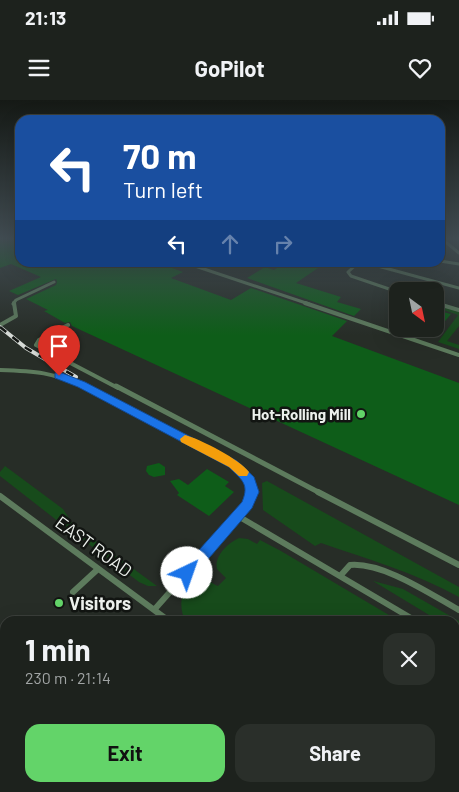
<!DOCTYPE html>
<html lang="en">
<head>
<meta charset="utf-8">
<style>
	body { margin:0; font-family:Barlow,sans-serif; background:#2a2f2a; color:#f1f3f6; height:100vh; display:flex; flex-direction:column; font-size:19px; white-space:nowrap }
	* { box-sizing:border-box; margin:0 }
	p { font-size:16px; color:#a0a4a4 }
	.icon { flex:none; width:28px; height:28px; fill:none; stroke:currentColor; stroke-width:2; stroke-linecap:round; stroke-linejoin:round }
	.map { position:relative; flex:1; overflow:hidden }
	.side { position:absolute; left:0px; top:516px; width:460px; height:176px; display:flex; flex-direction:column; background:#1d221d; border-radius:15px 15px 0 0; box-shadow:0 5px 20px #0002,0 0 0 1px #3b3f3b }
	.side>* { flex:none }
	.hud { position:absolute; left:15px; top:15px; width:430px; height:152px; border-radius:15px; box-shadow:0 5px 20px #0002,0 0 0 1px #3b3f3b; background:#1a4fa0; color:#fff; overflow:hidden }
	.needle { width:32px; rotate:147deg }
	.tools { position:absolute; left:389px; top:182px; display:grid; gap:10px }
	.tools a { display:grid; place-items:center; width:55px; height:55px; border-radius:10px; background:#1d221d; box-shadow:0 5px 20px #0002,0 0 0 1px #3b3f3b; font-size:25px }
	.pin { position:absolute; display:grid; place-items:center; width:42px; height:42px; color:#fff; margin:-51px -21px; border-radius:50% 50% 50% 0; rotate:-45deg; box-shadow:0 0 5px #0007 }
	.pin .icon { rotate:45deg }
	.me { position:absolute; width:55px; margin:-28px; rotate:42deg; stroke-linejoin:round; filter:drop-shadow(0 0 4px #0008) }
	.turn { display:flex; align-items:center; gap:18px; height:105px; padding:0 25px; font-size:22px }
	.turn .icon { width:65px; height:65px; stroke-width:2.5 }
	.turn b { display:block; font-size:35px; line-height:42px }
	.lanes { display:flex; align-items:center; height:48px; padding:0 25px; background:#0003; justify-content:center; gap:25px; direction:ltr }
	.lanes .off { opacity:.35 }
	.round { display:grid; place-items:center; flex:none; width:52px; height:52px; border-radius:15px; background:#2a2f2a }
	.summary { display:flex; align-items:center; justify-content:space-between; height:85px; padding:0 25px }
	h1 { font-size:30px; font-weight:700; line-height:38px }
	.primary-button { display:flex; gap:10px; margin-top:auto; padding:10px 25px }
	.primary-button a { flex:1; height:58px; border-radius:15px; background:#63d469; color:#111; font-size:20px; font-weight:700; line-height:58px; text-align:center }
	.primary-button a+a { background:#2a2f2a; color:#f1f3f6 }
	.status { display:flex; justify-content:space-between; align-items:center; height:35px; padding:0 25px; background:#1d221d; direction:ltr }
	.status svg { height:14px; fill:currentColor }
	header { display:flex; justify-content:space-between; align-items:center; height:65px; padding:0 25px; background:#1d221d; font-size:22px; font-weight:700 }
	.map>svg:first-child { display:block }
	.green { fill:#174b1b }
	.building { fill:#0e5d19 }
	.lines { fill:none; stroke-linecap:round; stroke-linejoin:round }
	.path { stroke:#7c817c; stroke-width:3; stroke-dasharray:8 4; stroke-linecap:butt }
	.lane-far4 { stroke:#5d7b5d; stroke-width:3 }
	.lane-far3 { stroke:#5d7b5d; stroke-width:4 }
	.lane-far2 { stroke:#5d7b5d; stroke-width:5 }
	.lane-far1 { stroke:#5d7b5d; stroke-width:6 }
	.lane { stroke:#5d7b5d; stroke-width:8 }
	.rail-casing { stroke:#d6dad6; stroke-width:4 }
	.rail { stroke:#121512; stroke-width:2.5; stroke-dasharray:8; stroke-linecap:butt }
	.route { fill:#1a73e8; stroke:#114b97 }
	.slow { fill:#f59e0b }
	.poi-dot { fill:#63d469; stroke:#121512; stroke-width:2 }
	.labels { text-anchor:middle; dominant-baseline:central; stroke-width:5; stroke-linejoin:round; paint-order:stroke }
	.poi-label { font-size:15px; font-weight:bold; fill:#edf1ed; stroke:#121512; text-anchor:end }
	.near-street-label { font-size:18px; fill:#edf1ed; stroke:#121512 }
	.near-poi-label { font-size:18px; font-weight:bold; fill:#edf1ed; stroke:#121512; text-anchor:start }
</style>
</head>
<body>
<div class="status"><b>21:13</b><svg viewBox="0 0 49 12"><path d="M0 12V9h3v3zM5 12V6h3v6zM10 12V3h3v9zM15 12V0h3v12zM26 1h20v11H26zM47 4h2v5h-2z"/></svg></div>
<header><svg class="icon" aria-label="menu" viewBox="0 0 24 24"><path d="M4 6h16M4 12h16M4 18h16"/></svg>GoPilot<svg class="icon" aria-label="heart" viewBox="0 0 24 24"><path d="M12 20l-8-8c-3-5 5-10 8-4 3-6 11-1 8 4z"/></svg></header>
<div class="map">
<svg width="459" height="692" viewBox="0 0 459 692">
	<rect width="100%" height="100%" fill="#272d27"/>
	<path class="green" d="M435,205L459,212V226L447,241L459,245V249L438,242L458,215L435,207Z
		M5,366L63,409L72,423L78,429L73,433L0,376V372Z
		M267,381L459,487V497C416,473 367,459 321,443L315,446L263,410L262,383Z
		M83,432L157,486H148L139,482L78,436Z
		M239,438L248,439L257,444L260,440L281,451L399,521H186C175,505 184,474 208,481C211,482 215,485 218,486L226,478L217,469C214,456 228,443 239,438Z
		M373,481L403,489L459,521V535L455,533V521H439Z
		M455,560L459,563V692H402L397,688H455Z
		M300,688H358L364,692H297Z"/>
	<path class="building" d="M0,138H20V162H156L183,172L171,178L231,200L251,188L347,221L332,236L459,283V405L72,226L70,222L65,223L44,211L48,210L26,199L56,185L57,182L56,179L18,195L9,191L41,177L11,164L0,168Z
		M286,162H308L321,166L296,183L341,197L337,202L361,209L354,216L247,178L265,167L274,170Z
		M435,210L451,214L435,233Z
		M159,363L165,367V375L154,377L149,375L146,371L147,366Z
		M207,369L229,382L225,386L234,392L209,416L177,395L179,393L170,381L179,379L188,385Z"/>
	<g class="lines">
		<path class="path" d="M0,564L5,559"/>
		<path class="lane-far4" d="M441,138L459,153
			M440,161L459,164
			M183,162L309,204
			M359,162L348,172L351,176L398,192
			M363,162L459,188
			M435,203L440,204
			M13,204L16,200L54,182"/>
		<path class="lane-far3" d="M305,203L459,255
			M435,203L459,210
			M0,225L16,216L14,203
			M68,225L39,240L36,245L118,288
			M0,270C34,271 54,272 85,288"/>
		<path class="lane-far2" d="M82,286L233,364L247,377L251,393
			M116,286L320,393"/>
		<path class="lane-far1" d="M318,392L459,465
			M0,396L169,521
			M238,416L416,521
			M341,475L350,465C383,462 430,494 459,510
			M73,492L98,469
			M154,510L247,405L251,392"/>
		<path class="lane" d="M455,549L459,552
			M379,688L385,692"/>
		<g class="rail-casing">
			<path id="rail" d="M0,227L26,248L76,277"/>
		</g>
		<use href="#rail" class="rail"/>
	</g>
	<linearGradient id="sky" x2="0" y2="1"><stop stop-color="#151915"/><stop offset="0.59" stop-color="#414c52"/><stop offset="1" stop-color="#414c52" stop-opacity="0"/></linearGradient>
	<rect width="459" height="235" fill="url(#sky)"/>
	<path class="route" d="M55,273H62L85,282L237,361L254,377L259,392L252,408L192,478L187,480L182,478L180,473L182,469L242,402C250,383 241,380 229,367L78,287L55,278Z"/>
	<path class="slow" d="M185,335C200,339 241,360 249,372L247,376H239L229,367L181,342L180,339Z"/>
	<g class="poi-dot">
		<circle cx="361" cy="314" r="5"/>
		<circle cx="59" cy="503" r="5"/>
	</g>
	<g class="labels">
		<g class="poi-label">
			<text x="351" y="314">Hot-Rolling Mill</text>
		</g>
		<g class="near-street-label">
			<text transform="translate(94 446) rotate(36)">EAST ROAD</text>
		</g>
		<g class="near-poi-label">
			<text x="69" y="503">Visitors</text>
		</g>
	</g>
</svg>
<div class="tools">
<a><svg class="needle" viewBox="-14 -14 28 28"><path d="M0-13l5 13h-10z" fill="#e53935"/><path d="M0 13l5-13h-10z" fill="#a0a4a4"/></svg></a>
</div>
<div class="pin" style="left:59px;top:276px;background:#d93025"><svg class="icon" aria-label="arrive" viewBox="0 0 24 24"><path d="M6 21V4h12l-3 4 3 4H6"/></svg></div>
<svg class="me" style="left:187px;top:473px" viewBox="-20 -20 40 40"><circle r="19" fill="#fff"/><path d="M0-13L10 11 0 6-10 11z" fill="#1a73e8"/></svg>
<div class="hud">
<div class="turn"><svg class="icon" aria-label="left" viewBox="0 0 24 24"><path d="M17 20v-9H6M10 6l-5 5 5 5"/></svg><div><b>70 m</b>Turn left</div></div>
<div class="lanes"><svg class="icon" aria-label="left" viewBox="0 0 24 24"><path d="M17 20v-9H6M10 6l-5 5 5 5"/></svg><svg class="icon off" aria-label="ahead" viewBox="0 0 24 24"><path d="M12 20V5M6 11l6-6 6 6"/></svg><svg class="icon off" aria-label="right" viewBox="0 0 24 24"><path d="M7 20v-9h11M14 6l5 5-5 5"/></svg></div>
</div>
<section class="side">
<div class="summary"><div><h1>1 min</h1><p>230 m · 21:14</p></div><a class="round"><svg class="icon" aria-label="close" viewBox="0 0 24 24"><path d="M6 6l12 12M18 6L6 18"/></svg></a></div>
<div class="primary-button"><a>Exit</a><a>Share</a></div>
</section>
</div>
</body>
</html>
